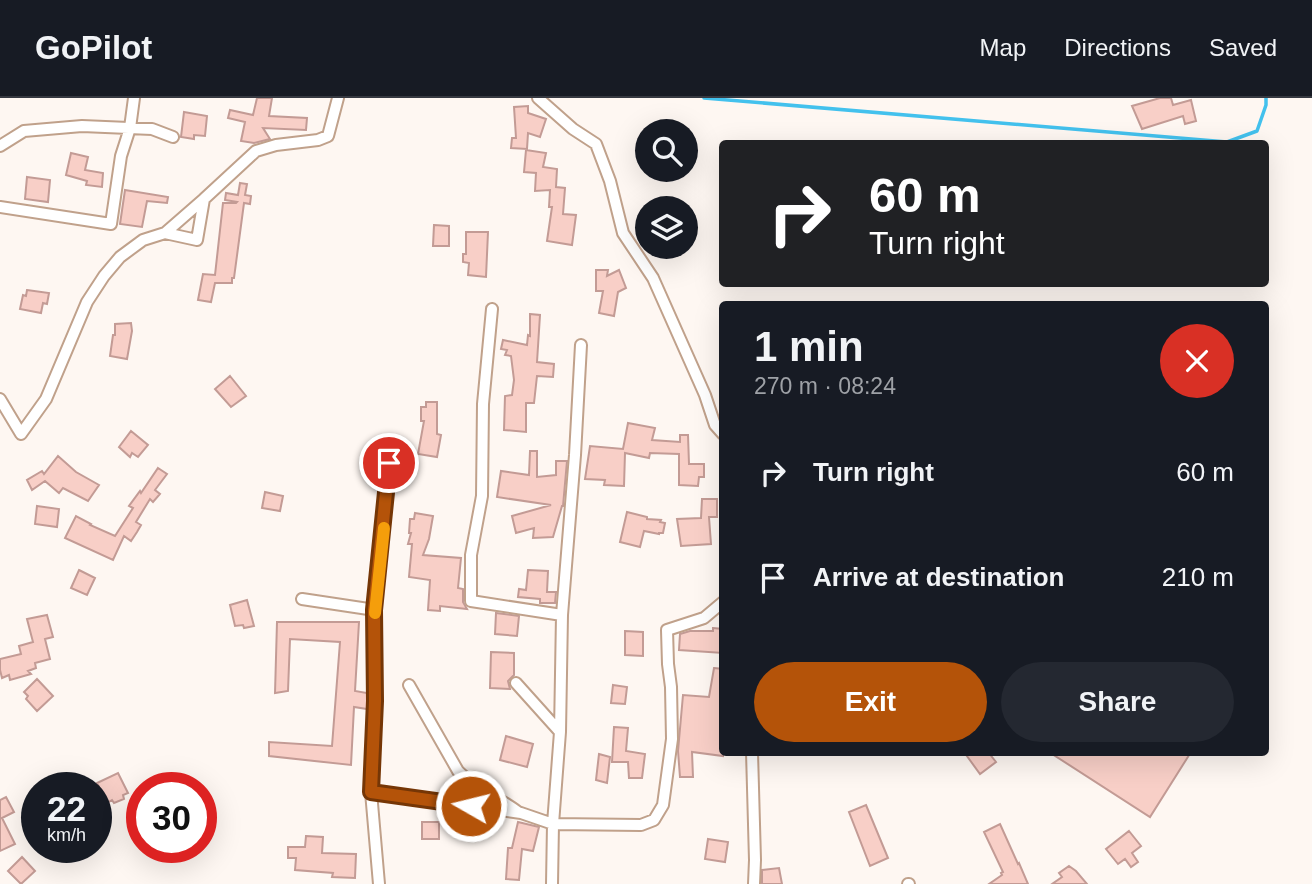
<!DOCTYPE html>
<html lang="en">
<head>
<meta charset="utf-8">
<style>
	body { margin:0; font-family:Helvetica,sans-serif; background:#242831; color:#f1f3f6; height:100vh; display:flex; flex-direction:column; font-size:26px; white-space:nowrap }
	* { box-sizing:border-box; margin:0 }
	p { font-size:23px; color:#9ea1a6 }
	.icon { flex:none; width:38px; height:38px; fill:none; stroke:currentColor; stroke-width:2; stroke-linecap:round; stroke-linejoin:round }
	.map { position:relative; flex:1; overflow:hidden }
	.panel { position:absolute; left:719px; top:203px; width:550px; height:455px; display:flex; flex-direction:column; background:#171b24; border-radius:7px; box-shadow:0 7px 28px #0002 }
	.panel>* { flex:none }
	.guide { position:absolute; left:719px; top:42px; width:550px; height:147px; border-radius:7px; box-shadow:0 7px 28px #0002; background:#202124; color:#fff; overflow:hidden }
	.fabs { position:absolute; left:635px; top:21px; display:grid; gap:14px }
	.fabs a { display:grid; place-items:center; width:63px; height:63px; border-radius:50%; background:#171b24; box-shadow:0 7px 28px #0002; font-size:35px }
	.speed { position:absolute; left:21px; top:674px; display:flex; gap:14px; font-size:35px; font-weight:700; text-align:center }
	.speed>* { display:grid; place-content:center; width:91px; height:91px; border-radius:50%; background:#171b24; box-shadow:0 7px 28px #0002; line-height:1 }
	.speed small { font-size:18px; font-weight:400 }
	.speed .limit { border:10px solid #d22; background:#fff; color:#111 }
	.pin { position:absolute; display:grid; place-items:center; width:60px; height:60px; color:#fff; margin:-30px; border:4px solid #fff; border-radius:50%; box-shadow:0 2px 7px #0007 }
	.me { position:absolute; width:77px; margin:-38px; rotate:278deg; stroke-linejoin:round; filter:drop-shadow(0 0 5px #0008) }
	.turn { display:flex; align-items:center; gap:24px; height:147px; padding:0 35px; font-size:32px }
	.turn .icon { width:91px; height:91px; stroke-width:2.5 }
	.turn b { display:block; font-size:49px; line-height:60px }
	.round { display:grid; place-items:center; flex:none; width:74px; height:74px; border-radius:37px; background:#242831 }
	.overview { display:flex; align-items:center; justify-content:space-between; height:119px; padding:0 35px }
	h1 { font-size:42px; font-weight:600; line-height:52px }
	.action { display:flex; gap:14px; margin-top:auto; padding:14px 35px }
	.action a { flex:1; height:80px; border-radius:42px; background:#b45309; color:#fff; font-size:28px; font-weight:600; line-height:80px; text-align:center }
	.action a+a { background:#242831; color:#f1f3f6 }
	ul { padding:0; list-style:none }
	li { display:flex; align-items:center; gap:21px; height:105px; padding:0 35px }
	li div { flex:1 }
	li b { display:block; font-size:26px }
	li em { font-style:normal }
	header { display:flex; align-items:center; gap:42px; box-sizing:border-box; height:98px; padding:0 35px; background:#171b24; border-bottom:2px solid #363941 }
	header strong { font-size:33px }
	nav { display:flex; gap:38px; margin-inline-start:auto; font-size:24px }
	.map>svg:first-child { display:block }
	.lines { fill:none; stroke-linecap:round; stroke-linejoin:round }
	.stream { stroke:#43c1ed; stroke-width:3.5 }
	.building { fill:#f8cfc7; stroke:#c39b95; stroke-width:2 }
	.street-casing { stroke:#c0a18b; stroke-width:14 }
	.street { stroke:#fff; stroke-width:10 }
	.route-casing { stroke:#753606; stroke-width:18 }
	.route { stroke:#b45309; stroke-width:12 }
	.slow { stroke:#f59e0b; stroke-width:12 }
</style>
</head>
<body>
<header>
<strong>GoPilot</strong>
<nav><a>Map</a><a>Directions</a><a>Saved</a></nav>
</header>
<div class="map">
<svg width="1312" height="786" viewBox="0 0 1312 786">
	<rect width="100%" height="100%" fill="#fef7f2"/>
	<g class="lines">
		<path class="stream" d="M704,0L1227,44L1257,33L1266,7V0"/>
	</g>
	<path class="building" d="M257,0H272L269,18L307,20L306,32L263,30L270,41L254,45L241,43L245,24L228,20L230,12L253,17Z
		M1160,0H1171L1173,7L1191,2L1196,23L1185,26L1183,18L1142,31L1132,8Z
		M528,8V15L546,21L540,39L528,35L527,51L511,50L512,40H516L514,9Z
		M184,14L207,18L205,38L194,37V41L181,39Z
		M526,52L546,55L543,69L557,71L556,89L565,90L563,116L576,117L572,147L547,143L552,109H549L550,92L535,93L536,75L524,74Z
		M71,55L88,59L85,72L103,75L102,89L86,87L87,83L66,77Z
		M27,79L50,82L48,104L25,101Z
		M240,85L247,86L245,97L251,98L250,106L244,105L234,180H232V185H215L211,204L198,202L203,176L215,177L223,105H236L237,104L225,102L226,95L238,97Z
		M125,92L168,99L167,105L147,103L142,129L120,126Z
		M434,127L449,128V148H433Z
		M466,134H488L486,179L468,177L469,165L463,164V156H466Z
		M596,172H608L607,178L619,172L626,190L618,194L614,218L599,215L603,193H596Z
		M27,192L49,195L47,206L43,205L41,215L20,211L23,197L26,198Z
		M530,216L540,217L537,264L554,266L553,279L537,278L534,305H526V334L504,332L505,298L512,297L514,282L511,258L505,257L507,252L501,251L503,242L527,247L528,237L530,238Z
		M131,225L132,233L127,261L110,258L113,237H115V226Z
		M230,278L246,298L231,309L215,291Z
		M426,304H437V336L441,337L437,359L418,356L424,323H421V309H426Z
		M628,325L655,330L652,342L680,344V337H688L689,366H704V379H699L698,388L679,387V356L650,355L649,360L625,355L624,388L604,387L605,382L585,381L590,348L623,351Z
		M131,333L148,347L138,359L132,355L130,359L119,349Z
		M530,353H537V379L556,377V363H567L563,408H562L553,439L533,440L534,430L516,435L512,418L551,407L497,399L501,373L529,377Z
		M58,358L76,374L99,387L88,403L63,390L59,395L45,383L32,392L27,382L42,373L44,376Z
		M158,370L167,376L155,392L160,396L153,404L150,401L136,424L141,427L137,434L131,443L124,438L113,462L65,440L76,418L91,426L90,427L115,438L133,410L129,408L140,393L141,395Z
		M265,394L283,398L280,413L262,410Z
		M702,401H717V419H709L711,446L681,448L677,421L701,420Z
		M37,408L59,411L57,429L35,426Z
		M627,414L647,419V421L661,422L660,424L665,425L663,435H659V436L644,433L640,449L620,444Z
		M415,415L433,418L429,441L423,457L461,460L458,490L463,491V504L467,511L440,508V513L428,512L430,482L409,479L412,446H408L411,435H409L410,421H414Z
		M79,472L95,480L87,497L71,490Z
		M528,472L548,473L547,494H556L555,505H540V501L518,499L519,491L526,492Z
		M247,502L254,528L244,530L243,527L235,528L230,507Z
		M496,515L519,518L517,538L495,536Z
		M47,517L53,539L45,541L50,561L35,565L36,570L28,573L31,576L10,582L9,577L2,580L0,572V561L21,556L19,548L33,544L27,521Z
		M277,524H359L355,593L367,595V611L354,609L351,667L269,658V644L332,648L340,544L290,541L288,593L275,595Z
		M713,530L723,531V555L679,552L680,536L690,533H713Z
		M625,533L643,534V558L625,557Z
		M491,554L514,555V577L508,583L510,591L490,590Z
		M714,570L723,571V658L692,654L693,679H680L678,653L683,597L709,599Z
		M37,581L53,598L37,613L26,601L28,598L24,594Z
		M613,587L627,589L625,606L611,605Z
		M614,629L628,630L626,653L645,656L642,680H629L628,664H612Z
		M506,638L533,646L527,669L500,662Z
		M964,654H988L996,664L980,676Z
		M1049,654H1191L1150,719Z
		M599,656L610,659L607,685L596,682Z
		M118,675L128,695L123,697L124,701L114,705L112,702L107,705L97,685Z
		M6,699L14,714L2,720L15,746L0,753V702Z
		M866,707L888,760L870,768L849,714Z
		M422,724H439V741H422Z
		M518,724L539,729L533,753L522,751L519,782L506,781L508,750H512Z
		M1000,726L1018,766L1019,765L1028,786H989L1002,777L1001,775L1003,774L984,734Z
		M1129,733L1141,748L1132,755L1138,764L1131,769L1125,761L1118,766L1106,751Z
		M306,738L323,739L322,755L356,756L355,780L332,779L333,775L295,772L296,760H288V749H305Z
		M708,741L728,744L725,764L705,761Z
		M22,759L35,773L21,786L8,773Z
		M1069,768L1076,773L1087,786H1052L1062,779L1059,775Z
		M779,770L782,786H762V772Z"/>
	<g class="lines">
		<g class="street-casing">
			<path id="street" d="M538,0L573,31L596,46L610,83L623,135L653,180L705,297L715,327L723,336
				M0,48L24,33L82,28L152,31L173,39
				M0,109L111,126L121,58L130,30L134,0
				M165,135L204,101
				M492,211L483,306L482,398L471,457V503L562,517
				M0,301L21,336L46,301L87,204L104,178L120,159L143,142L165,135L197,142L204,101L256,53L276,47L318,42L328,38L338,0
				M389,365L375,512V603L371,694L521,715L553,726L641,727L654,722L663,707L672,641L671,589L668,566L667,532L704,520L723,504
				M302,501L375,512
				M516,585L560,634
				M409,587L458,673C476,692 497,698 518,714
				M752,654L755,762L754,786
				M371,694L379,786
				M552,786L553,726L560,634L562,517L575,357L581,247
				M908,786H909"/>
		</g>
		<use href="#street" class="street"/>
	</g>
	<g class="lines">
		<g class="route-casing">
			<path id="route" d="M389,365L374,512L375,603L371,694L471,708"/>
		</g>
		<use href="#route" class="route"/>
		<path class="slow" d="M375,515L384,430"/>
	</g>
</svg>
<div class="fabs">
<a><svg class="icon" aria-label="search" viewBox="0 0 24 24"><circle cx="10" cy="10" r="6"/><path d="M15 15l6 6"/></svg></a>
<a><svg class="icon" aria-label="layers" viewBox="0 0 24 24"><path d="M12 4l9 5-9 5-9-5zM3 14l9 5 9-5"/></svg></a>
</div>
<div class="speed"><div>22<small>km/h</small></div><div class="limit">30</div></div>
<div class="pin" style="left:389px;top:365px;background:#d93025"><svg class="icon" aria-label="arrive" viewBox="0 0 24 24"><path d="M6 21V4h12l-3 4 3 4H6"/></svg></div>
<svg class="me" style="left:471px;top:708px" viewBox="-20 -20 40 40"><circle r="17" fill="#b45309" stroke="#fff" stroke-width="3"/><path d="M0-11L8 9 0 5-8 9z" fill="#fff"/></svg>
<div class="guide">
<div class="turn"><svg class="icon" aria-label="right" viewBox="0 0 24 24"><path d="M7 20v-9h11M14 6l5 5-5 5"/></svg><div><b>60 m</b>Turn right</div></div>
</div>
<section class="panel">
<div class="overview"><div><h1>1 min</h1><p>270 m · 08:24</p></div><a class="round" style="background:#d93025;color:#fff"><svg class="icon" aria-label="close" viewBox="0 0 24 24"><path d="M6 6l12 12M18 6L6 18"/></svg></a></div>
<ul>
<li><svg class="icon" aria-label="right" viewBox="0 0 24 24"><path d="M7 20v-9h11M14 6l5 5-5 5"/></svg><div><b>Turn right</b></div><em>60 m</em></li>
<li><svg class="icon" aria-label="arrive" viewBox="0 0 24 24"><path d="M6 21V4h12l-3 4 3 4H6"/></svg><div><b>Arrive at destination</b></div><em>210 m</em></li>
</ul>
<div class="action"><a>Exit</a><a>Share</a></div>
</section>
</div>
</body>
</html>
